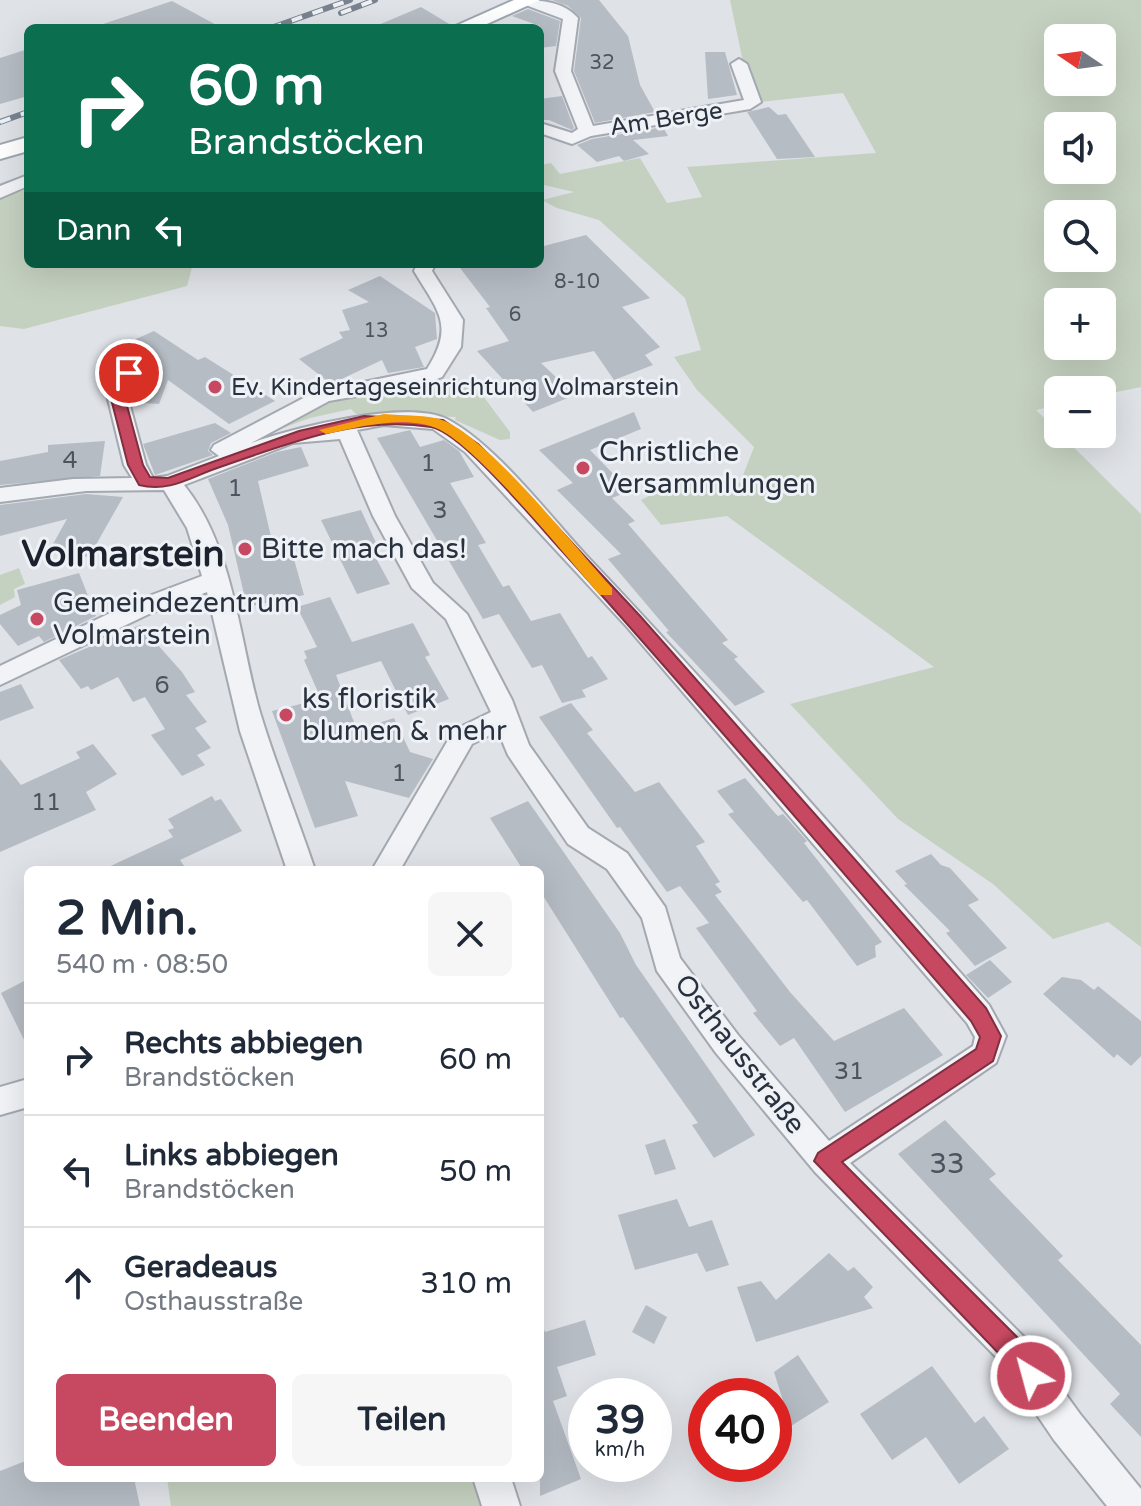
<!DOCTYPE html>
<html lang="de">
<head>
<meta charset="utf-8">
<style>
	body { margin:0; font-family:"Varela Round",sans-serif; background:#f6f6f7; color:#1f2937; height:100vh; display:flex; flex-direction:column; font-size:30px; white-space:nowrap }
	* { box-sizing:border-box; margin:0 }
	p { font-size:26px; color:#747a83 }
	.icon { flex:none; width:44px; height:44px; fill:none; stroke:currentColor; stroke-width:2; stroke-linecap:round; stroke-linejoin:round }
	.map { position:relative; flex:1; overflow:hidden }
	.details { position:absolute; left:24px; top:866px; width:520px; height:616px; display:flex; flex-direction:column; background:#fff; border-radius:12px; box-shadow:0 8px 32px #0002 }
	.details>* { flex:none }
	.hud { position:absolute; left:24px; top:24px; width:520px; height:244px; border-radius:12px; box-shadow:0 8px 32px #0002; background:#0b6e4f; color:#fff; overflow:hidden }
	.needle { width:52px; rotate:283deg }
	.controls { position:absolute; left:1044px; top:24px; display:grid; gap:16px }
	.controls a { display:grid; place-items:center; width:72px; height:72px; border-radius:12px; background:#fff; box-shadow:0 8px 32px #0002; font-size:40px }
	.speed { position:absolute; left:568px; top:1378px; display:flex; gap:16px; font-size:40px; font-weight:700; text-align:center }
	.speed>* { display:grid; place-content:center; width:104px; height:104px; border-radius:50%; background:#fff; box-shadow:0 8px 32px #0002; line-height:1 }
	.speed small { font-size:20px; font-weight:400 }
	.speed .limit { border:12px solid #d22; background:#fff; color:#111 }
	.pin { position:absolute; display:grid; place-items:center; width:68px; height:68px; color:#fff; margin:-34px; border:4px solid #fff; border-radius:50%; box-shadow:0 2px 8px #0007 }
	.me { position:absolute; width:88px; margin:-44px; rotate:323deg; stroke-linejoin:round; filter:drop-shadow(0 0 6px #0008) }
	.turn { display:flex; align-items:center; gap:28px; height:168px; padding:0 32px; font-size:36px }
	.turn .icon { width:104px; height:104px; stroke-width:2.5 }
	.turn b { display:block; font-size:56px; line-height:68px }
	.then { display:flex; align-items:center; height:76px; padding:0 32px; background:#0003; gap:16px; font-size:30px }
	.round { display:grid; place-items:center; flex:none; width:84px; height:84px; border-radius:12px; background:#f6f6f7 }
	.head { display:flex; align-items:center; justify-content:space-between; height:136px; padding:0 32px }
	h1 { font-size:48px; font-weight:800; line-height:60px }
	.action { display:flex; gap:16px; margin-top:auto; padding:16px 32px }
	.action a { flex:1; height:92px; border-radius:12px; background:#c74961; color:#fff; font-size:32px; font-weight:800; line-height:92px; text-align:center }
	.action a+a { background:#f6f6f7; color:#1f2937 }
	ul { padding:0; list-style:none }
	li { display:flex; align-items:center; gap:24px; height:112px; padding:0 32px; border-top:2px solid #e0e1e3 }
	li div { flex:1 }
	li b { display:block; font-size:30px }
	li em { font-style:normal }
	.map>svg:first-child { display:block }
	.green { fill:#c5d1c0; fill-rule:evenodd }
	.building { fill:#b6bcc4 }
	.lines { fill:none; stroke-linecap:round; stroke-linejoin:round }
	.minor-casing { stroke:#a4a9b1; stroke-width:4 }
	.major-casing { stroke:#9fa7b2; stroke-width:4 }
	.minor { fill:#f1f3f6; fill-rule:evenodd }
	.major { fill:#fff; fill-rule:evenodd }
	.rail-casing { stroke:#798390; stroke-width:6 }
	.rail { stroke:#eef1f5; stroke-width:4; stroke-dasharray:11; stroke-linecap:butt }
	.route { fill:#c74961; stroke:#812f3f; stroke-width:2 }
	.slow { fill:#f59e0b }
	.poi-dot { fill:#c74961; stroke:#eef1f5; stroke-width:3 }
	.labels { text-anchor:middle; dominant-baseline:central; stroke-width:6; stroke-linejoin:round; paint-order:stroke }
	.far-number-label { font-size:20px; fill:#4c545f }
	.far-street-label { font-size:24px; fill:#28313d; stroke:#eef1f5 }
	.far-poi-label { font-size:24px; fill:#28313d; stroke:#eef1f5; text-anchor:start }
	.number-label { font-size:24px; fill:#4c545f }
	.poi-label { font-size:28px; fill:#28313d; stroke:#eef1f5; text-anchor:start }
	.street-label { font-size:28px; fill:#28313d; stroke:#eef1f5 }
	.near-number-label { font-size:28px; fill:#4c545f }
	.district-label { font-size:36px; font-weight:bold; fill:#1b222e; stroke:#eef1f5 }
</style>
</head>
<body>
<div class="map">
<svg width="1141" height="1506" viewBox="0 0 1141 1506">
	<rect width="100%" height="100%" fill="#dfe2e7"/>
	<path class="green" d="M730,0H1141V387L1102,395V390H1058V405L1036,410L1141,514V947L1108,922L1053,939L993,884L898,819L790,704L934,667L727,516L661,525L641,500L675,483H740L754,447L697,390L674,357L701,350L685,298L599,220L557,208L542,200L574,192L540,184V165L551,163L560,174L640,158L667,203L702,197L687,167L876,153L843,93L760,102L747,81ZM1058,38H1102V82H1058ZM1058,126H1102V170H1058ZM1058,214H1102V258H1058ZM1058,302H1102V346H1058Z
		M28,189V264H193L187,286L24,329L0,326V198Z
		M458,379L480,392L510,432V439L500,440L455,420L456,417L356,414L351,409L310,418L253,439L307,407L375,387Z
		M19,568L25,584L14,589L15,597L0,605V575Z
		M167,1478H473L482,1506H171Z"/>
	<path class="building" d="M552,0H599L628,36L640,85L655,112L595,123L574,71L581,18L568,6Z
		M172,1L222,28H104L103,24Z
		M421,7L451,25L448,28H371Z
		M528,9L560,21L556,46L540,48V26L512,16Z
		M28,49V96L0,104V58Z
		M705,52H725L737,95L708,99Z
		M562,96L574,128L572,130L549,120H540V99Z
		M769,107L778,115L786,114L815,157L777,159L747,112Z
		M663,127L668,136L633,140L649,154L624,161L619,156L597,162L577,145L592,139Z
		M586,235L650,298L622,307L660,347L645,355L653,365L614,380L594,351L541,363L575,395L533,412L477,351L509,341L486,308L490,307L457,264H540V247Z
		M380,276L435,313L437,339L415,347L424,367L388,373L382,360L331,384L299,359L343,338L339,332L350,330L342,310L369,302L348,290Z
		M154,331L198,360L205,357L275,401L229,424L168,380L159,404L132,402L130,394L142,371L111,350Z
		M634,412L641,429L590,450L630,491L612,498L635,521L628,524L728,640L722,643L738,657L734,659L765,692L735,706L666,632L669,631L608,559L621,554L557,490L573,483L539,450Z
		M215,423L231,433L211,443L208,451L213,455L155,475L143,444Z
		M410,430L420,447L444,440L459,451L474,477L450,483L486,543L478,545L503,587L509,585L531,621L560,613L588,658L592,656L608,679L582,690L586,697L562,703L542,665L532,668L499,614L483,619L377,438Z
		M105,441L100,476L0,485V461L48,452V445Z
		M301,447L309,466L258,481L272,541L276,540L280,555L292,552L304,595L247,607L228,525L208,479L277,452Z
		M86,494L123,497L89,557L48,553L67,519L0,536V505Z
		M361,510L383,558L377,560L390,584L357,594L321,520Z
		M79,573L96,616L44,642L39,636L18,646L0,624V615L21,605L17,590Z
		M330,597L352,642L413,623L430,655L425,657L449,699L408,715L381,661L336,675L357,730L394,718L410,752L433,759L409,798L345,781L358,816L315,828L272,711L321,699L304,660L307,658L304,651L317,647L297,607Z
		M140,625L182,672L195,692L186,695L207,722L195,728L211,748L197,755L205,765L182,776L151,735L165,729L145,697L133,702L118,677L91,690L88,686L81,689L59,660Z
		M21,684L34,708L0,721V692Z
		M571,703L593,730L587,733L635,792L659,782L705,842L696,846L720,882L715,884L722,892L715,895L790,992L834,1041L904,1008L943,1055L845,1112L794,1038L780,1046L753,1013L757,1011L696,928L709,923L680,886L667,892L620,827L617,828L539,717Z
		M93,744L117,774L86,792L96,810L0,852V759L21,785L80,758L76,752Z
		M745,778L774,812L778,816L783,814L807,841L804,843L882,942L875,946L876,957L857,966L807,900L803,902L728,814L734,812L717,791Z
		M212,796L215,801L221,799L242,831L180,860L187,870H102L173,837L168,830L174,828L168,819Z
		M528,801L620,933L636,965L755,1135L714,1158L692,1125L698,1123L623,1017L620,1018L540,891V870H523L490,818Z
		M931,854L941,865L950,868L979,900L968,905L1007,948L975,966L946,933L950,931L904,885L907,884L895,871Z
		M990,960L1012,982L988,998L966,975Z
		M1062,977L1081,980L1094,990L1098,986L1141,1021V1056L1131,1066L1117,1054L1114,1058L1043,994Z
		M28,979V1048L1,993Z
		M945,1120L996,1174L989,1179L1063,1256L1058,1260L1141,1345V1437L1110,1404L1120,1394L898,1154Z
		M665,1139L676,1169L655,1175L645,1145Z
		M677,1199L689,1227L712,1220L729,1265L706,1272L697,1253L635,1270L618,1215Z
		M829,1253L848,1271L854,1267L873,1287L864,1297L873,1308L756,1342L737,1287L761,1281L776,1300Z
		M646,1305L667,1317L654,1344L632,1332Z
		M585,1320L596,1355L557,1367L567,1396L553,1401L581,1479L540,1496V1327L543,1326L545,1332Z
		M798,1355L829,1402L791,1426L774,1372Z
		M932,1366L975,1423L984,1416L1009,1449L959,1484L926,1437L892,1460L860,1414Z
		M28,1460V1478H134L140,1506H0V1471Z"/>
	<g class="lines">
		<g class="minor-casing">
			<path id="minor" d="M521,0C542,0 564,2 578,18L571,71L593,126L744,100L731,64L739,59L747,64L761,102L750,109L591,136L572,144L540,133V123L572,133L578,129L555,71L563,19L523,4Z
				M28,175V186L0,198V186Z
				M417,264H435L432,271L463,320L461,347L442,377L424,384L329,401L251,443C293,428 406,399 447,419C495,444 548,514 585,554C724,700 855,854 989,1005L1006,1036L996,1063L850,1163L1025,1338L1080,1414L1141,1489V1506H1107L1054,1440L1001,1362L815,1172L716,1053L657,971L642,918L607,869L568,844L508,755L498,731L472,744L400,870H372L454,730L491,712L446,619L412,588L373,516L340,439L293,443L184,485C233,545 239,637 259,709C275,763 297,816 315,870H287L240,731L207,592L149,614L0,685V666L133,602L202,576L187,528L164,490L86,491L0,502V488L73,479L132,478L124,465L106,391L122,369H136L139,373L126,391L146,465L153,478L167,476L219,456L211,450L214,445L315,392L427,369C455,325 438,311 414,271ZM384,425L433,429L465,452L627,627L967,1023L975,1037L973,1046L829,1141L738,1035L680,958L665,907L627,853L588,828L529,745L512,700L467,614L433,583L395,516L357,430Z
				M28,1079V1107L0,1115V1087Z
				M473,1478H511L520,1506H482Z"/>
		</g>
		<g class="major-casing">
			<path id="major" d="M514,0H540L478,28H451Z
				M28,137V151L0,159V145Z"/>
		</g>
		<use href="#minor" class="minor"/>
		<use href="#major" class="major"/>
		<g class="rail-casing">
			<path id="rail" d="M341,13L375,0
				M271,28L350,0
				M0,122L28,112"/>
		</g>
		<use href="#rail" class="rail"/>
	</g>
	<path class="route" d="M129,369L136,373L123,391L143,465L150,477L168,478L299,431L364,416L443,420L478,444L510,476L641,617L986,1008L1001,1036L993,1061L842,1162L1022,1342L1044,1376L1040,1385L1031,1388L1022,1385L1004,1359L814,1161L818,1153L976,1049L980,1037L971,1021C835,864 701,705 562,551C537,524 463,433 431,427C357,415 288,444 220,467C192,476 170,493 139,485L128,465L109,391L124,370Z"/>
	<path class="slow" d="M384,414C402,416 428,414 445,421C493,443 574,546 612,588V595H600C568,559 475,443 436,428C402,415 360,427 326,434L319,430Z"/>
	<g class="poi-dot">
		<circle cx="215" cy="387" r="8"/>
		<circle cx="583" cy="468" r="8"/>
		<circle cx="245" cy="549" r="8"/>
		<circle cx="37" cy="619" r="8"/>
		<circle cx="286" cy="715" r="8"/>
	</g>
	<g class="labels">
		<g class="far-number-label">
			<text x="602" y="63">32</text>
			<text x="577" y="282">8-10</text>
			<text x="515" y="315">6</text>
			<text x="376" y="331">13</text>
		</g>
		<g class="far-street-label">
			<text transform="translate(666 119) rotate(-9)">Am Berge</text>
		</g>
		<g class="far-poi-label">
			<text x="231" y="387">Ev. Kindertageseinrichtung Volmarstein</text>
		</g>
		<g class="number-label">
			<text x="70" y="460">4</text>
			<text x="428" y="463">1</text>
			<text x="235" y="488">1</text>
			<text x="440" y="510">3</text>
			<text x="162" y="685">6</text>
			<text x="399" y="773">1</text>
			<text x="46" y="802">11</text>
			<text x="849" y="1071">31</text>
		</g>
		<g class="poi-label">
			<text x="599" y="452">Christliche<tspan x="599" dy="32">Versammlungen</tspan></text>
			<text x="261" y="549">Bitte mach das!</text>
			<text x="53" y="603">Gemeindezentrum<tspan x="53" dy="32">Volmarstein</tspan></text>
			<text x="302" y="699">ks floristik<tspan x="302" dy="32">blumen &amp; mehr</tspan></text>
		</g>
		<g class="street-label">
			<text transform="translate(740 1054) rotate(52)">Osthausstraße</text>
		</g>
		<g class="near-number-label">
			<text x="947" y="1164">33</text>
		</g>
		<g class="district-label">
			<text x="123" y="554">Volmarstein</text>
		</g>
	</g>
</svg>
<div class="controls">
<a><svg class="needle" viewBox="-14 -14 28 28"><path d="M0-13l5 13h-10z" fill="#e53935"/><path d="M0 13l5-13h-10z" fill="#747a83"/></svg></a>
<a><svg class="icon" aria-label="sound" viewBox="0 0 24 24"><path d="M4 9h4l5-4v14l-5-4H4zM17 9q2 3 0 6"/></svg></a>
<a><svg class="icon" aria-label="search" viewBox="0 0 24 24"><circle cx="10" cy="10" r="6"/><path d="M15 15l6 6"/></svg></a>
<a>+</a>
<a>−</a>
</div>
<div class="speed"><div>39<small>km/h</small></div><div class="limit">40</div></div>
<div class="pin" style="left:129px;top:373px;background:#d93025"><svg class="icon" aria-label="arrive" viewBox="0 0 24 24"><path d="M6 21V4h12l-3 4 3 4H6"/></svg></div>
<svg class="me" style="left:1031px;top:1376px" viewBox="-20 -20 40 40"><circle r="17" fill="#c74961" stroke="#fff" stroke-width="3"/><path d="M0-11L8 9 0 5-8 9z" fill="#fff"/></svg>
<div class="hud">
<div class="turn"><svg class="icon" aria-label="right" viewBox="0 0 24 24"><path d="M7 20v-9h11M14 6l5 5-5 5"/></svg><div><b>60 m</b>Brandstöcken</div></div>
<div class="then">Dann<svg class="icon" aria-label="left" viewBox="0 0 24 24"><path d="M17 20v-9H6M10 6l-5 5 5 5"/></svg></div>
</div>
<section class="details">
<div class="head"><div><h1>2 Min.</h1><p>540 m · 08:50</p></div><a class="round"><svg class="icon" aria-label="close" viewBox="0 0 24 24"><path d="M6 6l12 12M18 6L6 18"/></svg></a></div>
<ul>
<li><svg class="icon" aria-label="right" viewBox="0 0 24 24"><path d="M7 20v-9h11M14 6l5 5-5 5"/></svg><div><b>Rechts abbiegen</b><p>Brandstöcken</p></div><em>60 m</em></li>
<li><svg class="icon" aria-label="left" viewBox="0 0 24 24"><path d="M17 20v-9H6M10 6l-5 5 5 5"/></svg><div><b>Links abbiegen</b><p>Brandstöcken</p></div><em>50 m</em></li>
<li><svg class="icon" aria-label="ahead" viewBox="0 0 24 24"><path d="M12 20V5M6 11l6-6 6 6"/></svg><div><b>Geradeaus</b><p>Osthausstraße</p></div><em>310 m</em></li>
</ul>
<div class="action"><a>Beenden</a><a>Teilen</a></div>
</section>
</div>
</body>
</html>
